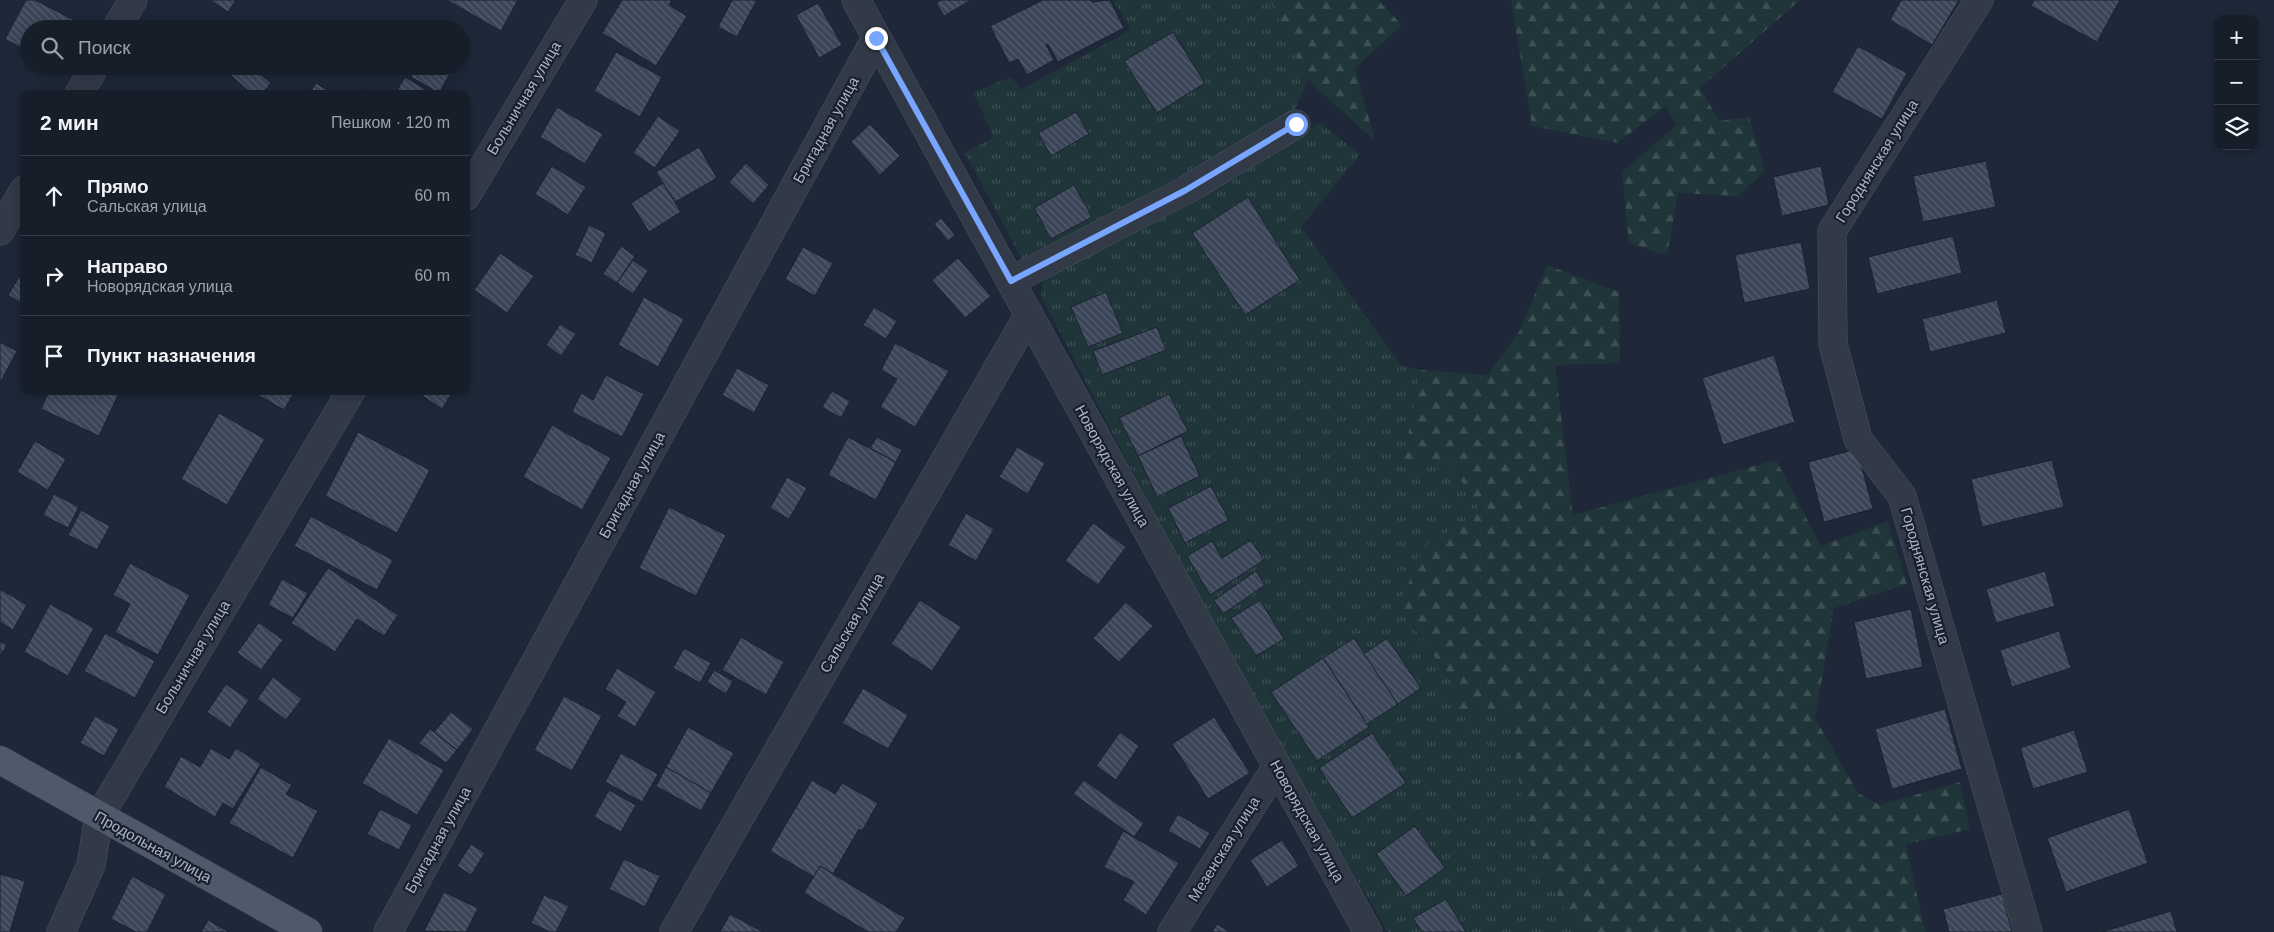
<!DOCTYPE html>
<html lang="ru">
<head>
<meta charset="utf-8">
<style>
	:root { --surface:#161e2a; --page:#232b36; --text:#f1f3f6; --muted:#9ea2a8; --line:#353c47 }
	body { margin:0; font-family:Arial,sans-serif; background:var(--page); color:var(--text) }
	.controls { position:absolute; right:15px; top:15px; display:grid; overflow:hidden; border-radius:10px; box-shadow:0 2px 12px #0003 }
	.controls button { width:45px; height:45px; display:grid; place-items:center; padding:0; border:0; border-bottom:1px solid var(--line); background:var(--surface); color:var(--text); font:25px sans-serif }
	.stop { position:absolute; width:15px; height:15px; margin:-11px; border:4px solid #78a6fe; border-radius:50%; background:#fff }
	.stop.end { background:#78a6fe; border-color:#fff; box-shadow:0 1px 5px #0008 }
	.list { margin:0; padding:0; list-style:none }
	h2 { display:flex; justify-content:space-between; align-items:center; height:65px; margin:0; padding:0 20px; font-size:21px }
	h2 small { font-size:16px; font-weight:400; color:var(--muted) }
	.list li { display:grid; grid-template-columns:32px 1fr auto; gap:15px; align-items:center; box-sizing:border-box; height:80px; padding:0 20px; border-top:1px solid var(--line) }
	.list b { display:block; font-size:19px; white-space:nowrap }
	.list p { margin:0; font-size:16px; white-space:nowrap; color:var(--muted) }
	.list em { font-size:16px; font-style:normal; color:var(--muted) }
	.icon { flex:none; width:28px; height:28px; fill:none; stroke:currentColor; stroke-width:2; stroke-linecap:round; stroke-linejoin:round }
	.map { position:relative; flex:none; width:2274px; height:932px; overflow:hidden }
	.search { position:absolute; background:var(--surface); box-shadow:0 2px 12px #0003; left:20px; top:20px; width:450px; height:55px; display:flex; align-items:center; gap:12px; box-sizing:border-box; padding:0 18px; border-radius:28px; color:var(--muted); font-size:19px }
	.panel { position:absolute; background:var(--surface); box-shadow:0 2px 12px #0003; left:20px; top:90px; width:450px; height:305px; border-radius:10px }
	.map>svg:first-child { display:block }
	.grass { fill:url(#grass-tufts) }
	.forest { fill:url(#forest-firs) }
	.building { fill:url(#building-back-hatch); stroke:#1a212f }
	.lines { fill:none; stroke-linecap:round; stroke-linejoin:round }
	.minor-casing { stroke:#4c5563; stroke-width:29 }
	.major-casing { stroke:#3b4352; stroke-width:29 }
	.minor { stroke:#323a48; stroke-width:28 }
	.major { stroke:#505969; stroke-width:28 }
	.route { stroke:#78a6fe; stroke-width:6 }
	.labels { text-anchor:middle; stroke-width:4.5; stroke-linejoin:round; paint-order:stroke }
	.street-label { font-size:15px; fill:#acb5c5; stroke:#181f2d }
</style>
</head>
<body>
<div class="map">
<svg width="2274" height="932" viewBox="0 0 2274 932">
	<defs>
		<pattern id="grass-tufts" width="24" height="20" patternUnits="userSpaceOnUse" patternTransform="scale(1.25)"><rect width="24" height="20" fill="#203539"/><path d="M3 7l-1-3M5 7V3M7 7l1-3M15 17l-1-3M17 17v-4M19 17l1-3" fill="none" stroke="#3e5054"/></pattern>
		<pattern id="forest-firs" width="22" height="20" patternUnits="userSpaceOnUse" patternTransform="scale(1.25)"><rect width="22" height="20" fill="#203539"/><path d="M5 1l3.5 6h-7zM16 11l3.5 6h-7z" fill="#3e5054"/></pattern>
		<pattern id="building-back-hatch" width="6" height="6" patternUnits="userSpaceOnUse" patternTransform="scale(1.25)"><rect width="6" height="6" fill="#3a4658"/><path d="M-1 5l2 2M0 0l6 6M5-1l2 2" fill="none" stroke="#545e6e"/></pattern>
	</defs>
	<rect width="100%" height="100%" fill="#1e2838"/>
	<g class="grass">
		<polygon points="1113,0 1270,0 1308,80 1293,113 1024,263 965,153 994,137 973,92 1012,77 1020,90 1131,30"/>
		<polygon points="1320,123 1360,154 1301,227 1401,365 1421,370 1403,461 1451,465 1481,512 1424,546 1399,607 1453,683 1458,712 1508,708 1528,839 1571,922 1582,932 1388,932 1265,725 1041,296 1043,278"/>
	</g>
	<g class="forest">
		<polygon points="1270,0 1378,0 1402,25 1355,68 1375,141 1308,80"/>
		<polygon points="1511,0 1800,0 1700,88 1719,121 1749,117 1765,171 1738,196 1678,193 1667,255 1629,243 1622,172 1677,125 1665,106 1618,143 1532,126"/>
		<polygon points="1547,265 1619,292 1620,363 1555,365 1573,515 1776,460 1821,546 1888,521 1907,584 1834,608 1815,718 1858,793 1880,805 1960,782 1970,829 1906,844 1925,932 1582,932 1571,922 1528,839 1508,708 1458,712 1453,683 1399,606 1424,546 1481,511 1451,465 1403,461 1421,370 1488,375 1520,330"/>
	</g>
	<g class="building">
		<polygon points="26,0 35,0 74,20 69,29 29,29 29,52 5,39"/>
		<polygon points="210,0 236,0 228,12"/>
		<polygon points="447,0 518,0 501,31"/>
		<polygon points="622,0 672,0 669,5 687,16 656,66 602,33"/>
		<polygon points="732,0 757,0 737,37 718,27"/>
		<polygon points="941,0 971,0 944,16 936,3"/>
		<polygon points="1043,0 1090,0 1092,2 1110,0 1124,28 1058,62 1048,44 1046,45 1054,60 1027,75 1018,59 1009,63 990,26"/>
		<polygon points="1901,0 1959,0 1932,45 1890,20"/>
		<polygon points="2034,0 2120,0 2097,42 2031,6"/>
		<polygon points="818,3 842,45 819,58 796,15"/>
		<polygon points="1173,32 1205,83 1157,113 1124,61"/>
		<polygon points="1858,46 1907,73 1882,119 1832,92"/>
		<polygon points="616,52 662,77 640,117 594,91"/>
		<polygon points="234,66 251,66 271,83 262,94 252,94 228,73"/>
		<polygon points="417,66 446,66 452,70 439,93 411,77"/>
		<polygon points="405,77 433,94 395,94"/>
		<polygon points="316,83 333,94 309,94"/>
		<polygon points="366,89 373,94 363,94"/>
		<polygon points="557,107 603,134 585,164 540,137"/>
		<polygon points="1076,112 1089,134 1051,156 1038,133"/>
		<polygon points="658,116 680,131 655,168 633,153"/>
		<polygon points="870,124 900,156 880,175 851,142"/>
		<polygon points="699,147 717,178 675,202 656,172"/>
		<polygon points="1986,161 1996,207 1923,222 1913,176"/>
		<polygon points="746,163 769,185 753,204 729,182"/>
		<polygon points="552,166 586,187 568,215 535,194"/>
		<polygon points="1821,166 1829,205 1782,216 1773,177"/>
		<polygon points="663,183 681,212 649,232 631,203"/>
		<polygon points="1074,185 1092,217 1051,239 1034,208"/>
		<polygon points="1248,197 1300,280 1245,315 1192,233"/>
		<polygon points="941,218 955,235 948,241 934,224"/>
		<polygon points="589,225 606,233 592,263 575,255"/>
		<polygon points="1953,236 1962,273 1877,294 1868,257"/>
		<polygon points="1801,242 1810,289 1744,303 1735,255"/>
		<polygon points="621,246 635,256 617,283 603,274"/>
		<polygon points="803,247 833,263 815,296 785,279"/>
		<polygon points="500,253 534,276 507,313 474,290"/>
		<polygon points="958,258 991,296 965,318 932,280"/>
		<polygon points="633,260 648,271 633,294 617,283"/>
		<polygon points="22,272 24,272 24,305 8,295"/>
		<polygon points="1106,292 1123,333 1088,347 1071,307"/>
		<polygon points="644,297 684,319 658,367 618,345"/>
		<polygon points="1997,300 2006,333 1930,352 1922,319"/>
		<polygon points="874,307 897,321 886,339 863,325"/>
		<polygon points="560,324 576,334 561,356 546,345"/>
		<polygon points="1157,327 1166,350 1102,375 1093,351"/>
		<polygon points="0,342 17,351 0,383"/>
		<polygon points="895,343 949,371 915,427 880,407 897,379 881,370"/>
		<polygon points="1774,355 1795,422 1723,445 1702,378"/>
		<polygon points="737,368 769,385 754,413 722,395"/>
		<polygon points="606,375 644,394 622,437 572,412 581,393 593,400"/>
		<polygon points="49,391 120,391 99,436 41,409"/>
		<polygon points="251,391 295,391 284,410"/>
		<polygon points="415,391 453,391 442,409"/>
		<polygon points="832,391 850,401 841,418 822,407"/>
		<polygon points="1169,394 1188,431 1138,456 1119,418"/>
		<polygon points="219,413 265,439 227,505 181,479"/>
		<polygon points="552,425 611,458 582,510 523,477"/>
		<polygon points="358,432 430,470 397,533 325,496"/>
		<polygon points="1181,436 1200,476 1157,497 1138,456"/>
		<polygon points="848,437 896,462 876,500 828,475"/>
		<polygon points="877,437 902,450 896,462 870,448"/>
		<polygon points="35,441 66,459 48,490 17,472"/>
		<polygon points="1017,447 1045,463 1028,494 999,477"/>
		<polygon points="1857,449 1873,509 1824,522 1808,462"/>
		<polygon points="2052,460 2064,507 1982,527 1971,479"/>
		<polygon points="787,477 807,488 789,519 770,508"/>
		<polygon points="1211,486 1229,520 1185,543 1168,508"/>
		<polygon points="54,494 79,507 68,528 43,515"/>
		<polygon points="669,507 726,535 696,596 639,568"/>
		<polygon points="81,510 110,526 97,550 68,535"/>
		<polygon points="966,513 994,529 976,561 948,545"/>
		<polygon points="311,516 393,560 377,590 294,546"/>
		<polygon points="1093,523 1126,547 1098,585 1065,561"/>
		<polygon points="1251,540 1264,560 1210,595 1187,556 1212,541 1222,558"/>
		<polygon points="130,563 190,595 158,655 115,632 130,604 113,595"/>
		<polygon points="328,568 398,615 384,636 357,619 335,652 291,623"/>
		<polygon points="1256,571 1265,585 1223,614 1214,600"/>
		<polygon points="2045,571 2055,606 1996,623 1986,589"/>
		<polygon points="282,579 308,593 293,618 268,605"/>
		<polygon points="0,589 27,605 13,630 0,622"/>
		<polygon points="920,600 961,627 932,671 891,644"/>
		<polygon points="1260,600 1284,639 1256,656 1231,618"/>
		<polygon points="1126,602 1153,626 1119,662 1093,638"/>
		<polygon points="50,604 94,628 68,676 24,652"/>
		<polygon points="1911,609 1923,667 1866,679 1854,622"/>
		<polygon points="259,622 283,640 261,670 237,653"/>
		<polygon points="2059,631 2071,668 2012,687 2000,650"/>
		<polygon points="105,633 155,661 135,698 84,671"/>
		<polygon points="741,637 784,662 766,695 722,670"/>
		<polygon points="1354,638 1398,704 1367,724 1323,658"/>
		<polygon points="1387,638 1421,688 1398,704 1364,654"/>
		<polygon points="0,641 7,645 0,656"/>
		<polygon points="684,648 711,663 700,683 673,668"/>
		<polygon points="1323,658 1369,727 1317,761 1271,692"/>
		<polygon points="617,668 656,692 635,727 617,716 626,702 605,689"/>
		<polygon points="714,670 733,681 726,694 707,682"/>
		<polygon points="273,677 302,699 286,720 257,699"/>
		<polygon points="226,684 249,700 230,728 207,712"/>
		<polygon points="863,688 908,715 888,749 842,723"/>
		<polygon points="564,696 602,716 572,771 534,750"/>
		<polygon points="1945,709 1962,769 1892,789 1875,729"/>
		<polygon points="451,712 473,729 457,750 434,732"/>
		<polygon points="95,716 119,729 104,756 80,743"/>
		<polygon points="1214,717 1250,773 1208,799 1172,744"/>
		<polygon points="688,727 734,753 711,793 666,767"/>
		<polygon points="430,729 457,750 446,763 419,743"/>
		<polygon points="2074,730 2088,772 2033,789 2020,748"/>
		<polygon points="1120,732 1139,746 1116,780 1096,766"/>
		<polygon points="1372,733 1406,783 1352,818 1319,768"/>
		<polygon points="389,738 444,770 417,815 362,783"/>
		<polygon points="211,748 229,759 236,748 261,764 233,809 223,803 215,817 164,787 181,756 200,767"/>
		<polygon points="621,753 658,774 642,802 605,782"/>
		<polygon points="261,767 292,785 286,794 318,811 293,858 229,823"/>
		<polygon points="666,767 711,793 701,811 656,786"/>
		<polygon points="812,780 835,794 842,783 878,803 862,831 859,829 833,874 820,866 814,877 770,851"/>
		<polygon points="1084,780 1144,823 1134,837 1073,794"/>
		<polygon points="609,790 636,805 621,832 594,817"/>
		<polygon points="380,809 412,825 399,850 367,834"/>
		<polygon points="2129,809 2148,863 2066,892 2047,838"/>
		<polygon points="1178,814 1210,833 1200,849 1168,831"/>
		<polygon points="1415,826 1445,868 1406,896 1376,854"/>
		<polygon points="1123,831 1179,863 1146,915 1123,900 1134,882 1104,867"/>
		<polygon points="1282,840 1299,866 1267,887 1250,860"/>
		<polygon points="471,844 485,853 471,875 457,866"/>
		<polygon points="624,859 660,876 645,907 609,889"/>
		<polygon points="820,866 905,918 896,932 868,932 804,893"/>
		<polygon points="0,874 25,881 10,932 0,932"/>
		<polygon points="132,876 166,894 147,932 136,932 111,919"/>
		<polygon points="444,892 478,908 466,932 424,931"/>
		<polygon points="2002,894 2012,932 1949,932 1943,909"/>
		<polygon points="544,895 569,906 556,932 550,932 531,923"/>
		<polygon points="1446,899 1466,932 1422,932 1413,918"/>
		<polygon points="2171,911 2177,932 2102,932"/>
		<polygon points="730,914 763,932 720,932"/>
		<polygon points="208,920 229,932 201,932"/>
		<polygon points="1217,924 1230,932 1212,932"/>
	</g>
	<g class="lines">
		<g class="minor-casing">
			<g id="minor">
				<polyline points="856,0 1368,932"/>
				<polyline points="1979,0 1832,231 1833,344 1858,439 1902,496 2028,932"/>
				<polyline points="116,29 133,0"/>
				<polyline points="79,94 95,66"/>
				<polyline points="466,196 583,0"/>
				<polyline points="0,231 24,190"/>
				<polyline points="1011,281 1186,190 1296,124"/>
				<polyline points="61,932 91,865 99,817 351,391"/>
				<polyline points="388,932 876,38"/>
				<polyline points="674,932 1029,314"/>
				<polyline points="1172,932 1277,766"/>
			</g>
		</g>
		<g class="major-casing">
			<polyline id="major" points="0,760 308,932"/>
		</g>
		<use href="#minor" class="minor"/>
		<use href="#major" class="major"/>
	</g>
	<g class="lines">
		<polyline class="route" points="876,38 1011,281 1186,190 1296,124"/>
	</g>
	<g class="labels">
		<g class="street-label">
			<text transform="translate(524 98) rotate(-59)" y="5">Больничная улица</text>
			<text transform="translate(826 130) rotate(-61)" y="5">Бригадная улица</text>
			<text transform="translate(1877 161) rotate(-58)" y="5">Городнянская улица</text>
			<text transform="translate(1112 466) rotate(61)" y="5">Новорядская улица</text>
			<text transform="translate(632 485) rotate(-61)" y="5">Бригадная улица</text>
			<text transform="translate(1925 576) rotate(74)" y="5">Городнянская улица</text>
			<text transform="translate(852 623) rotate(-60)" y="5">Сальская улица</text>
			<text transform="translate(193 657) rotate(-59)" y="5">Больничная улица</text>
			<text transform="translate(1307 821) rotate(61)" y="5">Новорядская улица</text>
			<text transform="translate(438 840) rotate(-61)" y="5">Бригадная улица</text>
			<text transform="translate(153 847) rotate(29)" y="5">Продольная улица</text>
			<text transform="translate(1224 849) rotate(-58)" y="5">Мезенская улица</text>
		</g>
	</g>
</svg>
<div class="controls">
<button>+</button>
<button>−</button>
<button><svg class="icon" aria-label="layers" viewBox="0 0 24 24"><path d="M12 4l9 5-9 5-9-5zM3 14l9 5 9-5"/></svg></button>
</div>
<div class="stop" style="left:1296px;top:124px"></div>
<div class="stop end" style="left:876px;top:38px"></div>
<div class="search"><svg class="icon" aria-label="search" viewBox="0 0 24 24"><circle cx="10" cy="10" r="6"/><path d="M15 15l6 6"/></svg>Поиск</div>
<section class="panel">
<h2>2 мин<small>Пешком · 120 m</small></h2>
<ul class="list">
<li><svg class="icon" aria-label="ahead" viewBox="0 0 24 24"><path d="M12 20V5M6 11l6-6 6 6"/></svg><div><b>Прямо</b><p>Сальская улица</p></div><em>60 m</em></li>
<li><svg class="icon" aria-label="right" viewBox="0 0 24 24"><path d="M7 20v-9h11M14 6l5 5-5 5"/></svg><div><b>Направо</b><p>Новорядская улица</p></div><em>60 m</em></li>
<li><svg class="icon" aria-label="arrive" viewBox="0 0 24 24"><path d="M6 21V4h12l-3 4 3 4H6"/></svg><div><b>Пункт назначения</b></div></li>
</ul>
</section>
</div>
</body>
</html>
